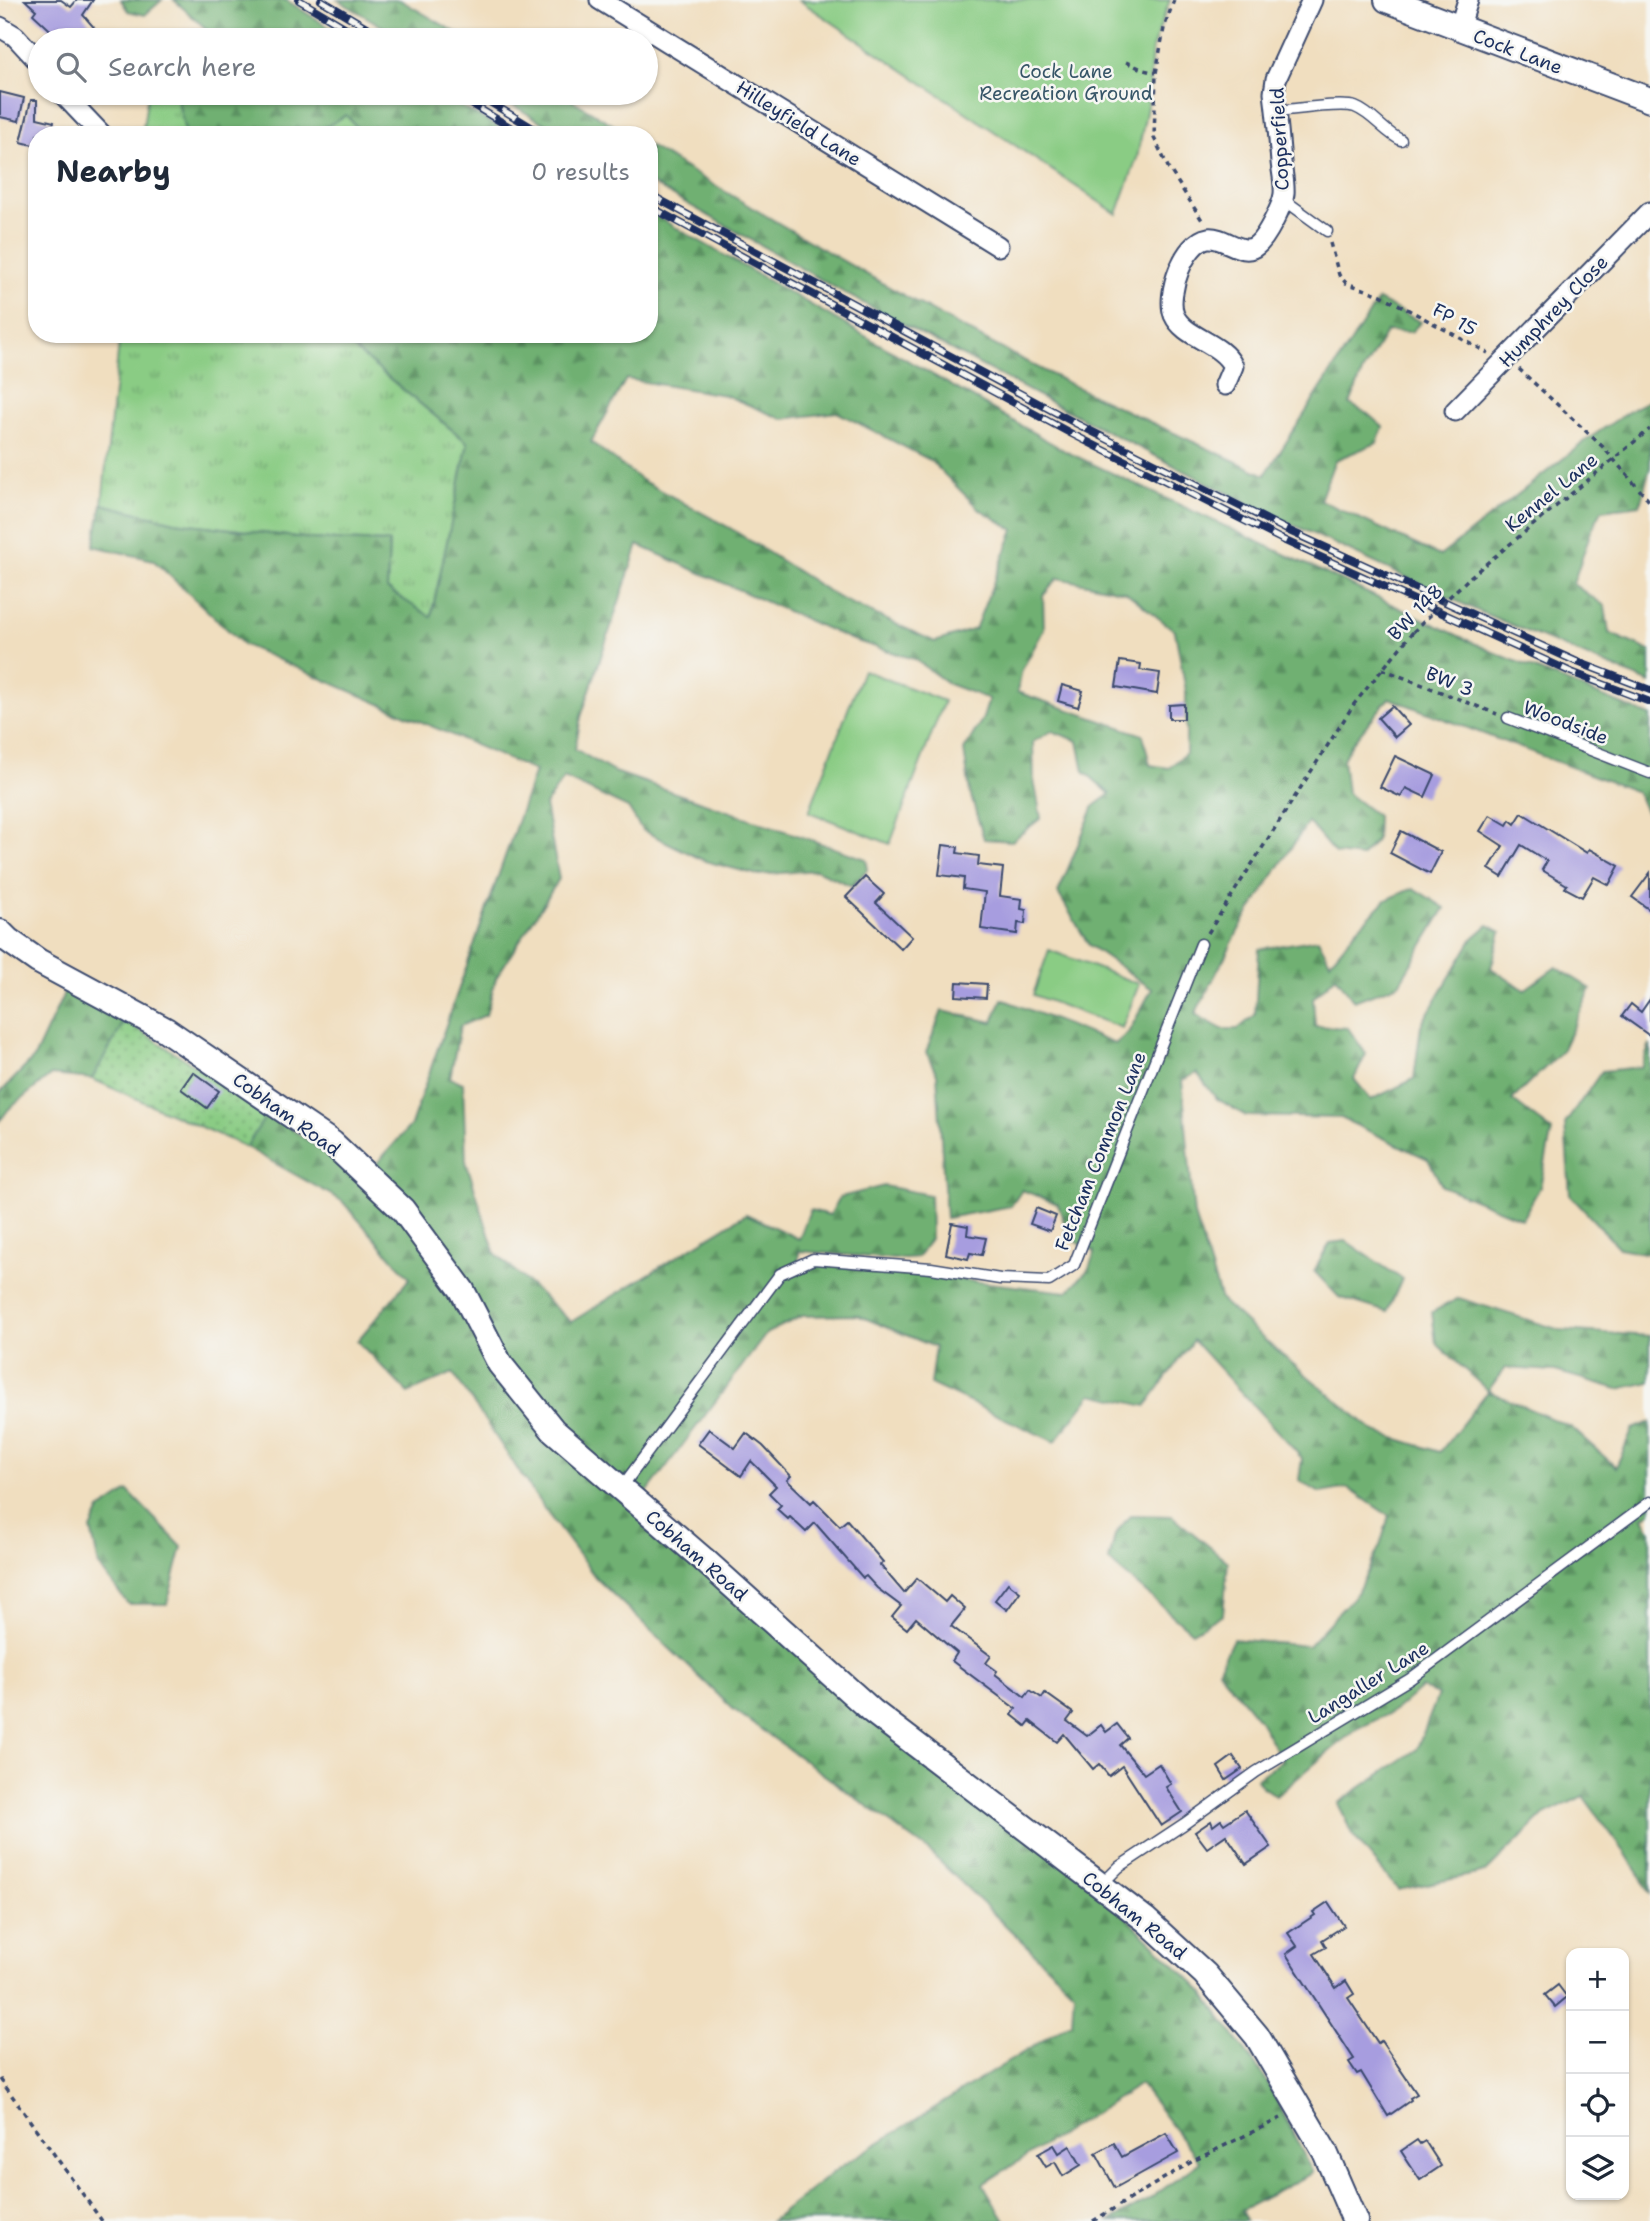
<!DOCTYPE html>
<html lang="en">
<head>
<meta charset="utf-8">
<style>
	:root { --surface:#fff; --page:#f6f6f7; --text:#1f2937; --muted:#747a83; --line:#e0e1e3 }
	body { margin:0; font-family:"Shantell Sans",sans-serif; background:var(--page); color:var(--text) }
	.controls { position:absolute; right:21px; bottom:21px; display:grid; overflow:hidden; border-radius:14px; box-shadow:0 2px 5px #0004 }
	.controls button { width:63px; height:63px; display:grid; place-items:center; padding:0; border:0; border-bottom:2px solid var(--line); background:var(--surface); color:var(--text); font:35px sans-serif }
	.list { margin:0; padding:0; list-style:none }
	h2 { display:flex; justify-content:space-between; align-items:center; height:91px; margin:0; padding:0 28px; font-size:30px }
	h2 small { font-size:23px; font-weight:400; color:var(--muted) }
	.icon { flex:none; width:38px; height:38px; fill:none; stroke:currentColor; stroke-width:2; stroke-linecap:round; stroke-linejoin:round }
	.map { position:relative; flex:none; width:1650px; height:2221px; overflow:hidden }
	.search { position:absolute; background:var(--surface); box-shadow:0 2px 5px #0004; left:28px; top:28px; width:630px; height:77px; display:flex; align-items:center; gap:18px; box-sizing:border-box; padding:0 24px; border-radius:38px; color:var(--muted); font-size:26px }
	.panel { position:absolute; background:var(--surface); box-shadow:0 2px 5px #0004; left:28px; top:126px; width:630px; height:217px; border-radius:28px }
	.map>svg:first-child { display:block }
	.grass { fill:url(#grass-tufts); stroke:#527e71; stroke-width:2 }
	.forest { fill:url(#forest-firs); stroke:#457068; stroke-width:2; fill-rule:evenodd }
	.park { fill:#8acc84; stroke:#527e71; stroke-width:2 }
	.garden { fill:url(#garden-dots); stroke:#527e71; stroke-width:2 }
	.building { fill:#a79ddf }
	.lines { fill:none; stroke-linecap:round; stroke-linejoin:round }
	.service-casing { stroke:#3b496d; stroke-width:13 }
	.minor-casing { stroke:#3b496d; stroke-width:23 }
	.tertiary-casing { stroke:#3b496d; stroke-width:28 }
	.path { stroke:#3b496d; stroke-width:3.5; stroke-dasharray:5 5; stroke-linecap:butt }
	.service { stroke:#fff; stroke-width:10 }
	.minor { stroke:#fff; stroke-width:19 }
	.tertiary { stroke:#fff; stroke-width:24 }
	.rail-casing { stroke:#1b2f5e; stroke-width:8 }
	.rail { stroke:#f6f6f2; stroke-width:5; stroke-dasharray:16; stroke-linecap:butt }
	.path-bridge { stroke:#3b496d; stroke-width:3.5; stroke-dasharray:5 5; stroke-linecap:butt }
	.labels { text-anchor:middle; stroke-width:5; stroke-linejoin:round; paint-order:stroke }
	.street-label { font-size:19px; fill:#1b2f5e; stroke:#f6f6f2 }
	.park-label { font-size:19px; fill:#375668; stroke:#f6f6f2 }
</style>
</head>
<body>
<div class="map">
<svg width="1650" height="2221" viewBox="0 0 1650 2221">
	<defs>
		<pattern id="grass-tufts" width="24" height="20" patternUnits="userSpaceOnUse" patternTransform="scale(1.75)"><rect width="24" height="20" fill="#8acc84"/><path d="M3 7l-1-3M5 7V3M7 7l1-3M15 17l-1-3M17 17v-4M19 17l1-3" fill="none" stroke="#70a66f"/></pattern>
		<pattern id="forest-firs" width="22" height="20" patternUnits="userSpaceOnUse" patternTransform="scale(1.75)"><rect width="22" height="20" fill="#6fb072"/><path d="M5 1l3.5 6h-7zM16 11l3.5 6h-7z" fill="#5a9061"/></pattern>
		<pattern id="garden-dots" width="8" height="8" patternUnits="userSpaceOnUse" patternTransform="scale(1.75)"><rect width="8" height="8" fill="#8acc84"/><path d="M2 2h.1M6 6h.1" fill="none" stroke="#70a66f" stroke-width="1.8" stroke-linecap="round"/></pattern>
	</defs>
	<rect width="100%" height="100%" fill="#f6f6f2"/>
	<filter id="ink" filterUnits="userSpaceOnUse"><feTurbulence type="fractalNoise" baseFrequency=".0143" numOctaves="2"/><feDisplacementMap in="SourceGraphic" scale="14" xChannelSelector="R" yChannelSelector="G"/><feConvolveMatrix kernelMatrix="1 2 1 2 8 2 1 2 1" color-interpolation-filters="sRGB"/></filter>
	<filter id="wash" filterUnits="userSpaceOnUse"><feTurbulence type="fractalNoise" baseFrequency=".00686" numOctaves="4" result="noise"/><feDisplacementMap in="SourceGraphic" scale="28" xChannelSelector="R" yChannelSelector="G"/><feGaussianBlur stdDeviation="1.57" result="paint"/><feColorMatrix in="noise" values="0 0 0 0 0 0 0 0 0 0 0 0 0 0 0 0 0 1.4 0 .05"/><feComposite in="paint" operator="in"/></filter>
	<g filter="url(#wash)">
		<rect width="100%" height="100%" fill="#f0debf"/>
		<g class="grass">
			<polygon points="148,93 176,93 186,135 142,135"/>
			<polygon points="346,115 364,135 312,135"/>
			<polygon points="120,334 344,334 343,340 468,443 431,618 387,589 389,542 312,539 175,522 102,504"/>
		</g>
		<g class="forest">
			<polygon points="121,0 162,0 145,15 128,11"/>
			<polygon points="174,0 286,0 349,40 214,40 203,26"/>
			<polygon points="338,0 400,0 469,40 405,40"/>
			<polygon points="176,93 437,93 512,135 364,135 346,115 312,135 186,135"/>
			<polygon points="492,93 560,93 630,135 564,135"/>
			<path d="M649,146C787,229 925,311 1068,383C1133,415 1199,444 1265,475L1378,300L1421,322L1411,332L1387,331L1363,371L1350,404L1368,414L1383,427L1377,443L1335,460L1320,500L1440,556L1588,439L1634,408L1650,400V467L1640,505L1602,510L1591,531L1573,584L1605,606L1609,633L1650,651V683L1476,610L1247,503L1035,394L850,296L649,182Z"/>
			<path d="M649,212L1067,452L1493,652L1650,716V820L1637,792L1389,698L1352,743L1343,759L1347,793L1377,816L1376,840L1361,857L1335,854L1308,822L1243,922L1195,1014L1222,1029H1238L1255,1015L1259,949L1318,939L1330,962L1357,929L1386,900L1413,888L1445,908L1399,984L1354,1001L1336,976L1313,998L1315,1026L1348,1028L1366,1054L1354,1079L1371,1100L1414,1079L1421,1025L1473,938L1488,925L1501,932L1491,968L1524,990L1556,967L1591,989L1562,1051L1512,1100L1552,1131L1540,1187L1522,1219L1442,1186L1428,1159L1341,1118L1246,1116L1216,1098L1197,1073L1182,1080L1194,1215L1221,1300L1269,1344L1375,1432L1440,1452L1488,1391L1436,1343L1432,1312L1459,1298L1560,1330L1650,1336V1382L1618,1389L1555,1371L1505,1368L1488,1391L1571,1427L1616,1467L1633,1429L1650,1422V1512L1643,1517L1650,1531V1893L1626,1854L1583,1796L1544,1815L1486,1872L1398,1890L1352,1834L1338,1803L1417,1749L1438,1695L1421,1688L1396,1710L1355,1730L1276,1796L1261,1786L1256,1779L1282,1760L1259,1720L1218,1670L1233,1639L1308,1646L1357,1593L1380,1546L1389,1516L1348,1488L1320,1493L1299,1480L1302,1458L1193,1340L1146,1406L1092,1394L1055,1442L930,1384L935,1347L857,1315L802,1316L767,1333L633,1511L1099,1891L1202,1991L1265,2078L1313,2173L1241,2210L1246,2221H1110L1151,2198L1200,2162L1140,2084L983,2184L1005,2221H771L840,2167L1072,2022L1074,1992L928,1850L733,1709L596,1578L545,1510L453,1373L408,1393L357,1341L410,1278L342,1201L246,1147L268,1112L362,1180L411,1125L535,771L244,645L153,560L94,546L102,504L175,522L312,539L389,542L387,589L431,617L468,443L343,340L344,334H649ZM626,379L725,395L782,419L837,412L930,460L978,508L1014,530L975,629L935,642L839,598L730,528L641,480L591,442ZM638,545L850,639L914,659L949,684L989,699L983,718L964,750L970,793L984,839L1012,841L1041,818L1034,780L1033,742L1052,731L1078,741L1084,771L1110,794L1094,806L1058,893L1089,945L1152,989L1128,1033L1115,1044L1002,999L993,1022L942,1011L926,1052L937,1074L946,1218L1011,1206L1022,1190L1058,1204L1069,1237L1095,1252L1088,1270L1067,1292L819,1264L798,1274L799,1251L894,1259L918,1257L931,1237L930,1195L884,1186L840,1197L830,1215L810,1210L799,1239L746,1214L571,1322L495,1253L466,1161L463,1083L450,1078L460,1026L486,1015L496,978L559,879L545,805L564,778L628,808L642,830L705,861L758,875L816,870L852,886L868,869L866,859L612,771L575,749L581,717ZM1058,578L1126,592L1175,631L1186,691V753L1169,768L1150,765L1143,735L1017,692L1022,670L1044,629L1043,596Z"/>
			<polygon points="66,989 125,1021 92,1079 51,1075 8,1110 0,1121 0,1093 34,1058"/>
			<polygon points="1650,1045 1650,1254 1619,1248 1570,1195 1565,1124 1602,1071 1641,1067"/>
			<polygon points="1346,1241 1402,1279 1387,1312 1339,1297 1314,1271 1330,1243"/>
			<polygon points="128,1491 182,1547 167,1604 128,1604 99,1566 91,1529 100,1510"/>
			<polygon points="1130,1515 1172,1516 1228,1562 1223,1614 1192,1632 1109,1561 1115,1535"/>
		</g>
		<g class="park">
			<polygon points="799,0 1170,0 1152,49 1148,102 1137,158 1117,214"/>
			<polygon points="863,670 944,701 890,844 809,812"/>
			<polygon points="1049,950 1139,984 1122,1028 1033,995"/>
		</g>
		<polygon class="garden" points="125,1021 268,1112 246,1147 92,1079"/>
		<g id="blocks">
			<g class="building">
				<polygon points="25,0 61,0 71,7 77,0 93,0 83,15 105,40 61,40 33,14 36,10"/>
				<polygon points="0,92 24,98 19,121 0,117"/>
				<polygon points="31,100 37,100 37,118 54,122 51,135 37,135 37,146 21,142"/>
				<polygon points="1120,661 1141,664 1140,670 1160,673 1157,694 1116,687"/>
				<polygon points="1062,685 1083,691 1078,707 1058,701"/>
				<polygon points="1184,704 1184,719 1169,719 1169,705"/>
				<polygon points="1392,706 1409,725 1395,737 1378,718"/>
				<polygon points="1395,756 1435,775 1425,797 1406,788 1401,797 1380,787"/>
				<polygon points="1522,813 1587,853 1589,849 1619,866 1609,885 1594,877 1582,897 1565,888 1567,885 1542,870 1547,861 1521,845 1502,877 1489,869 1503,846 1480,831 1490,815 1507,825 1510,820 1515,824"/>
				<polygon points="1401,831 1441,852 1430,874 1390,853"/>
				<polygon points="943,845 958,847 957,853 979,856 978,865 1003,868 1000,896 1022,899 1021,909 1026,910 1025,924 1018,923 1017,934 981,929 985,892 963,889 964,878 939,875"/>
				<polygon points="1650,873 1650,910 1632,897"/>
				<polygon points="865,877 884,894 876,903 912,937 901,949 846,897"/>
				<polygon points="957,982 987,984 986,998 956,996"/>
				<polygon points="1650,999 1650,1036 1622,1016 1631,1004 1641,1012"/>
				<polygon points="193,1072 219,1091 207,1108 181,1089"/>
				<polygon points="1036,1208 1056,1216 1050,1231 1030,1224"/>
				<polygon points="952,1223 968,1226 967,1235 986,1238 982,1255 970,1253 968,1259 946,1254"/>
				<polygon points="709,1429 735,1448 746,1433 763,1446 791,1476 787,1480 811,1503 814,1500 840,1526 847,1520 883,1562 880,1565 904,1593 917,1578 945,1602 950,1596 965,1609 951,1626 991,1656 986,1663 997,1671 995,1674 1025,1697 1030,1690 1042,1698 1045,1693 1073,1713 1067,1721 1087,1736 1101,1725 1106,1732 1117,1724 1128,1738 1120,1745 1144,1774 1159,1764 1171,1784 1166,1787 1182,1812 1161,1826 1122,1766 1109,1776 1099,1764 1093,1769 1064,1734 1057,1742 1030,1721 1026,1726 1012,1715 1016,1709 952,1661 957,1653 916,1618 907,1629 892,1617 901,1606 877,1588 866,1576 863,1578 815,1523 806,1532 790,1517 788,1519 777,1509 781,1505 769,1493 776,1486 751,1461 741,1476 698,1444"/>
				<polygon points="1008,1583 1020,1592 1007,1610 995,1600"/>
				<polygon points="1233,1756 1242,1769 1226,1780 1218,1767"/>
				<polygon points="1245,1810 1271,1847 1246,1864 1226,1835 1207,1848 1195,1832 1211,1821 1213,1826 1221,1820 1224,1824"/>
				<polygon points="1328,1902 1344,1926 1322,1940 1326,1947 1314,1954 1336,1988 1346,1981 1354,1994 1348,1998 1378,2043 1381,2041 1417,2094 1410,2098 1411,2100 1388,2116 1361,2072 1357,2074 1349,2062 1354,2059 1286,1954 1297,1946 1288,1933 1315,1915 1313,1912"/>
				<polygon points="1558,1985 1567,1997 1555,2007 1545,1995"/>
				<polygon points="1166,2133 1178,2153 1115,2188 1096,2153 1114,2143 1122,2157"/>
				<polygon points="1417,2140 1420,2144 1425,2141 1441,2166 1420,2180 1401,2151"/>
				<polygon points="1054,2145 1059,2153 1070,2146 1081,2165 1063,2176 1055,2162 1046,2167 1038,2154"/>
			</g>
		</g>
	</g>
	<g filter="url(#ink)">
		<use href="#blocks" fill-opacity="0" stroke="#3b496d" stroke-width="2"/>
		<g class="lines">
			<g class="service-casing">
				<g id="service">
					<path d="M1276,111C1293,110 1341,102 1355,107C1373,114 1384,132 1401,140"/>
					<polyline points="1283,199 1327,231"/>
					<polyline points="1508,718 1650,773"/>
					<polyline points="621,1488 780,1274 813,1259 931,1268 1000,1279 1049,1281 1074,1265 1201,944"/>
					<polyline points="1101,1885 1119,1867 1184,1824 1256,1772 1410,1679 1650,1502"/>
				</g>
			</g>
			<g class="minor-casing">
				<g id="minor">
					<polyline points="600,0 998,246"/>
					<polyline points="0,27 15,36 40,63"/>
					<polyline points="1459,29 1468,0"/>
					<polyline points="62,93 102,135"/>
					<path d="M1225,385L1233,366C1220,341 1184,338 1174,315C1166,294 1184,242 1208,238C1225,236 1243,258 1257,245C1266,238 1283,205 1284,194C1285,184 1282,172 1281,162C1279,139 1277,116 1274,93L1276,79L1312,0"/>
					<polyline points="1455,411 1650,212"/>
				</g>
			</g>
			<g class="tertiary-casing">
				<g id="tertiary">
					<polyline points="1387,0 1650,100"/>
					<polyline points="0,932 8,940 38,961 166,1030 332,1143 403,1210 462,1290 500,1364 553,1430 703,1559 872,1711 1146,1920 1205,1974 1257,2036 1325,2152 1355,2221"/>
				</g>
			</g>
			<g class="path">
				<polyline points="1174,0 1164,28 1156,73 1154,138 1168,167 1202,220"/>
				<polyline points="1126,62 1144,70 1156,73"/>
				<polyline points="1330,243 1339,275 1346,283 1381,295 1488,353"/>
				<polyline points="1519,369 1603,447 1650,502"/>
				<polyline points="1470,577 1650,429"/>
				<polyline points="1382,669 1497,714"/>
				<polyline points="1208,933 1354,704 1413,632"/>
				<polyline points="0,2079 102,2221"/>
				<polyline points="1093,2221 1193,2161 1281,2118"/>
			</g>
			<use href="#service" class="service"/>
			<use href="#minor" class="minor"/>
			<use href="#tertiary" class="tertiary"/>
			<g class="rail-casing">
				<g id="rail">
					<polyline points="299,0 366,40"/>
					<polyline points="321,0 388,40"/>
					<polyline points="453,93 523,135"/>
					<polyline points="475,93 544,135"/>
					<polyline points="649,194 1077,424 1285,529 1575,661 1650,690"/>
					<polyline points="649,206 1072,434 1281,539 1571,672 1650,702"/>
				</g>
			</g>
			<use href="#rail" class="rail"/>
			<polyline class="path-bridge" points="1413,632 1470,577"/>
		</g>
	</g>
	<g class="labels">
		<g class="street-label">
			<text transform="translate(1518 51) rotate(21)" y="7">Cock Lane</text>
			<text transform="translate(799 123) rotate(32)" y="7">Hilleyfield Lane</text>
			<text transform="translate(1279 139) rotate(-93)" y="7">Copperfield</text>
			<text transform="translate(1553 311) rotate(-46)" y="7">Humphrey Close</text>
			<text transform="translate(1455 319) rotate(29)" y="7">FP 15</text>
			<text transform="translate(1551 492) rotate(-39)" y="7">Kennel Lane</text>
			<text transform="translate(1415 612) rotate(-46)" y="7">BW 148</text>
			<text transform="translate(1450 681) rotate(22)" y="7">BW 3</text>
			<text transform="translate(1566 722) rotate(21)" y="7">Woodside</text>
			<text transform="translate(287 1114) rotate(36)" y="7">Cobham Road</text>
			<text transform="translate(1100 1151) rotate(-68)" y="7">Fetcham Common Lane</text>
			<text transform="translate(697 1555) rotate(41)" y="7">Cobham Road</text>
			<text transform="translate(1368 1682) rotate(-32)" y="7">Langaller Lane</text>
			<text transform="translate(1135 1915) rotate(39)" y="7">Cobham Road</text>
		</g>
		<g class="park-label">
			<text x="1066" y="78">Cock Lane<tspan x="1066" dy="22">Recreation Ground</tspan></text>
		</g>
	</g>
</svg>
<div class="controls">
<button>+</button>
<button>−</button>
<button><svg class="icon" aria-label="locate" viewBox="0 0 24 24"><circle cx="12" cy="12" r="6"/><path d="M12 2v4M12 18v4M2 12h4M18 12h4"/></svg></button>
<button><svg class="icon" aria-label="layers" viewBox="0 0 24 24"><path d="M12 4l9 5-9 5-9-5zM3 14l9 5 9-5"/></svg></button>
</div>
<div class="search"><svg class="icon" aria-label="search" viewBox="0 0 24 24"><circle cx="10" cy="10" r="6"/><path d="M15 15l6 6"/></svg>Search here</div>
<section class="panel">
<h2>Nearby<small>0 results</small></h2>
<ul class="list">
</ul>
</section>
</div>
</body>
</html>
